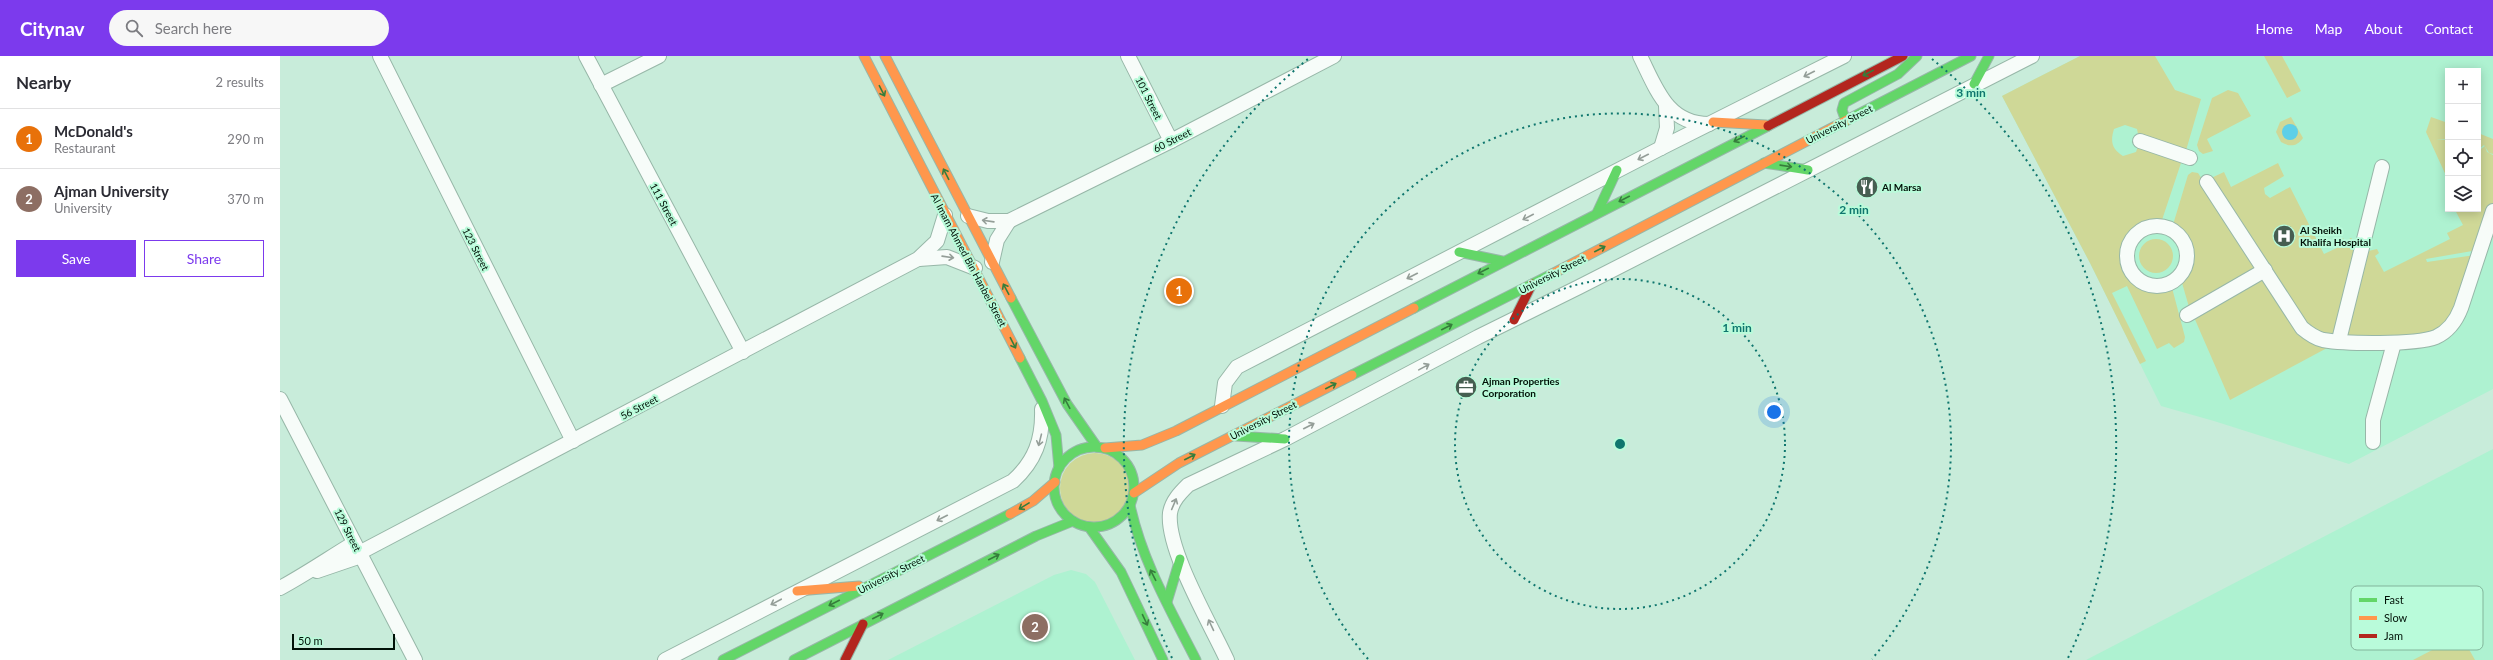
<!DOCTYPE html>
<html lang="en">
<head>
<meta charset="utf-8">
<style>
	:root { --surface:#fff; --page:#f7f7f7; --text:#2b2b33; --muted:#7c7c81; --line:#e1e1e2; --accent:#7c3aed }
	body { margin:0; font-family:Lato,sans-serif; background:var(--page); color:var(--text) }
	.controls { position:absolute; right:12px; top:12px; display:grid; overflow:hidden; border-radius:0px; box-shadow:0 2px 10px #0003 }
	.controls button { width:36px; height:36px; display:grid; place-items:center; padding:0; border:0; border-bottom:1px solid var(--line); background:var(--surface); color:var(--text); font:20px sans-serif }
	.scale { position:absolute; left:12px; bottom:10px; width:103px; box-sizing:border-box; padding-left:4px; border:2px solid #001107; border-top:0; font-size:11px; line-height:14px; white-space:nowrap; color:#001107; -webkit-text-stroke:3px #b9fbda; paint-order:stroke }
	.you { position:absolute; left:1494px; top:356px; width:14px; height:14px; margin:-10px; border:3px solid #fff; border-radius:50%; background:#1a73e8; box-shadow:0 0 0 6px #1a73e833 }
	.badge { display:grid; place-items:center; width:26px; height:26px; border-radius:50%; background:var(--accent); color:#fff; font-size:13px; font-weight:700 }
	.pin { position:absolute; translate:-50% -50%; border:2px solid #fff; box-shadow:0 1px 4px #0006 }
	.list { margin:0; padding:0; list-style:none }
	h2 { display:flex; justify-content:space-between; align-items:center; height:52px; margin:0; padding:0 16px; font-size:17px }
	h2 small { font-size:13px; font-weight:400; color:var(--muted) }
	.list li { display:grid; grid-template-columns:26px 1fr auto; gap:12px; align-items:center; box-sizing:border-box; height:60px; padding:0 16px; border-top:1px solid var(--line) }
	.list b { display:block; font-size:15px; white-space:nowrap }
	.list p { margin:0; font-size:13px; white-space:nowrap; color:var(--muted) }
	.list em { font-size:13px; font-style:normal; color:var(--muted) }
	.actions { display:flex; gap:8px; padding:12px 16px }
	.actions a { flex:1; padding:9px 0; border:1px solid var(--accent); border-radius:0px; text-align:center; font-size:14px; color:var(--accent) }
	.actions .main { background:var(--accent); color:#fff }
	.icon { flex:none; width:22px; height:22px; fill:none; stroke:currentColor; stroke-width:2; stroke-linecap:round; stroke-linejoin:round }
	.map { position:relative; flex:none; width:2213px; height:604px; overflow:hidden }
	header { display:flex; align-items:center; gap:24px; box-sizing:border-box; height:56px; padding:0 20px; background:var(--accent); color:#fff }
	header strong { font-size:19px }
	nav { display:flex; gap:22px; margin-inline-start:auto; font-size:14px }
	.search { width:280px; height:36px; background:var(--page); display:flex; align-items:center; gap:10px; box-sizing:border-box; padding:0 14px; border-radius:22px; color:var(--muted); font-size:15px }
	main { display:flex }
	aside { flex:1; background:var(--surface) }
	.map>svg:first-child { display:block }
	.built { fill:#aef2d1; fill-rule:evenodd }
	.green { fill:#cfd897 }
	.water { fill:#5ecfe7 }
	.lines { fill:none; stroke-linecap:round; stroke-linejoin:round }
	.street-casing { stroke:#97b7a8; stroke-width:16 }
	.fast-casing { stroke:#97b7a8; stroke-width:11 }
	.slow-casing { stroke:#97b7a8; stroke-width:11 }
	.jam-casing { stroke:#97b7a8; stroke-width:11 }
	.street { stroke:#f7fcf9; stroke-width:14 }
	.fast { stroke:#63d668; stroke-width:9 }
	.slow { stroke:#ff974d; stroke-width:9 }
	.jam { stroke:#b3261e; stroke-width:9 }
	.oneway { stroke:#367d3c }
	.oneway2 { stroke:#949e98 }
	.ring { fill:none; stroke:#0f766e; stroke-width:2; stroke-dasharray:2 4 }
	.labels { text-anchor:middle; stroke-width:4; stroke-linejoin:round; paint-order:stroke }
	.street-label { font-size:10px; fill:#001107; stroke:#b9fbda }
	.poi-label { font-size:10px; font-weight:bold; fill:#001107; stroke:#b9fbda; text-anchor:start }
	.key { fill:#b9fbda; stroke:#82b59b; stroke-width:1 }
	.key-label { font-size:11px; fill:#001107 }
	.centre { fill:#0f766e; stroke:#b9fbda; stroke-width:2 }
	.ring-label { font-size:12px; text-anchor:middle; font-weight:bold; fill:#0f766e; stroke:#b9fbda; stroke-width:4; stroke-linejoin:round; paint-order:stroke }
</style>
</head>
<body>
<header>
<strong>Citynav</strong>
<div class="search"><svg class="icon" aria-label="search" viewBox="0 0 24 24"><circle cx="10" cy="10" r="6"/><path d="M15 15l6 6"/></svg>Search here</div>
<nav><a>Home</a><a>Map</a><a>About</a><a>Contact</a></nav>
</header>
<main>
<aside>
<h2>Nearby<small>2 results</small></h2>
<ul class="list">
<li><span class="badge" style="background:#e8710a">1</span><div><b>McDonald's</b><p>Restaurant</p></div><em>290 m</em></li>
<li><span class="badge" style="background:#8d6e63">2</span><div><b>Ajman University</b><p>University</p></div><em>370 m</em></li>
</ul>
<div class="actions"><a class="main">Save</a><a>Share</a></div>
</aside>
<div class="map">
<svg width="2213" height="604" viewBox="0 0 2213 604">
	<rect width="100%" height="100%" fill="#c8ecda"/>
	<g class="built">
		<path d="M1800,0H2213V333L2069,408L1934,365L1881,350L1810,207L1722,40ZM2168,15H2198V153H2168Z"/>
		<polygon points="2213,393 2213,604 1806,604"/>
		<polygon points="791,514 806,518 815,526 855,604 608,604 774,519"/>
	</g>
	<g class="green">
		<path d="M1800,0H1875L1895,34L1921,43L1905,98L1859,83L1857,73L1845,69L1834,73C1830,86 1832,93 1843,100L1856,96L1859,87L1903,101L1881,167C1825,167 1840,249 1891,228L1905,281L1904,286L1894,292L1889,287L1877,293L1847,230L1832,237L1866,305L1860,308L1810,207L1722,40Z"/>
		<polygon points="1984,0 2002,0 2021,35 2007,42"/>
		<polygon points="1948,34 1958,37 1971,60 1927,83 1933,95 1923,98 1919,95 1917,89 1932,42"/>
		<path d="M2011,61L2023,82C2017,91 2009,91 2001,86L1996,76L2000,66Z"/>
		<polygon points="2151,61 2168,67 2168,83 2156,84 2168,84 2168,124 2146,76"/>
		<polygon points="2198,77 2213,83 2213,98 2209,97 2204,89 2198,94"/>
		<polygon points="2205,90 2207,96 2213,99 2213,149 2198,194 2146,203 2147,206 2195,199 2173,264 2142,283 2067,280 2084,196 2097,193 2099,197 2095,200 2104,216 2170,183 2167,177 2183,169 2175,154 2198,153 2198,95"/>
		<polygon points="1998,107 2004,120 1984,132 1985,138 1990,142 2010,131 2044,198 2061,190 2059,184 2063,182 2065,185 2071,182 2080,190 2056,279 2034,278 1929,123 1944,116 1951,131"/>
		<path d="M1912,116L1918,117L1976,205L1977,212L1909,251L1900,220C1912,203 1909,184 1892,172L1908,119Z"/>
		<circle cx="1876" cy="200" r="17"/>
		<polygon points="1985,222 2044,286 2047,292 1950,344 1913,259 1972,225"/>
		<circle cx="815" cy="432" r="35"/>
		<polygon points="2181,579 2195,604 2133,604"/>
	</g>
	<circle class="water" cx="2010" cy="76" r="8"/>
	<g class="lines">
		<g class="street-casing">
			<g id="street">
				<polyline points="100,0 293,385"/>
				<polyline points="306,0 463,296"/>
				<polyline points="848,0 891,85"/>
				<path d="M1360,0C1376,32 1387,68 1429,68"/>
				<polyline points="321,29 379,0"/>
				<polyline points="1860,85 1910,102"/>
				<polyline points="1381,92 1387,72 1386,50"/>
				<path d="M1927,126L2022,272C2028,277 2035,282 2043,284C2066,288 2135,289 2156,281C2169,275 2176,265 2181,252L2213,155"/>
				<polyline points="688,160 708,165 729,165 891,85 1054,0"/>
				<circle cx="1877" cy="200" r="30"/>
				<polyline points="639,203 667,201 695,212"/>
				<polyline points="712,206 717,184 729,165"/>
				<polyline points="1907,259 1985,214"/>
				<polyline points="2059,284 2102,111"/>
				<polyline points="0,343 135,604"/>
				<polyline points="942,350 945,327 957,311 1381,92 1564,0"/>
				<polyline points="2093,386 2093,364 2114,287"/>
				<polyline points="79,497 638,203 657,185 665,159"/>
				<polyline points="37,515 81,500"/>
				<path d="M0,532C26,518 49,502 74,487"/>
				<path d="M385,604L733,425C755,405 763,383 762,353"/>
				<path d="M947,604C931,569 886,493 890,457C892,445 900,437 908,429L1005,383L1198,281L1299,231L1752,0"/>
			</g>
		</g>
		<g class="fast-casing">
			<g id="fast">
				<polyline points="1694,28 1709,0"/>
				<polyline points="1569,63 1691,0"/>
				<polyline points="1566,65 1562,54 1564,47 1618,18 1637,0"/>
				<polyline points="1484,107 1528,114"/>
				<polyline points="1317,157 1337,114"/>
				<polyline points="1179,196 1222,205"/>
				<polyline points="731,242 787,348 817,391"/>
				<polyline points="1134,252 1488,70"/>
				<polyline points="740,302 762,345 776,379 779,412"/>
				<polyline points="1072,319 1272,218"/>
				<polyline points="956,380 1005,383"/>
				<circle cx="814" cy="431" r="40"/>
				<path d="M850,449C862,505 890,553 916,604"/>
				<polyline points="809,471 841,516 883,604"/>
				<polyline points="887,546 900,503"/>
				<polyline points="443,604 730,458"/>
				<polyline points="514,604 756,480 793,465"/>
			</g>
		</g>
		<g class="slow-casing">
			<g id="slow">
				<polyline points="584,0 740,302"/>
				<polyline points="605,0 731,242"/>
				<polyline points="1433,66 1486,69"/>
				<polyline points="1272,218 1569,63"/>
				<polyline points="825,392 862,389 896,375 1134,252"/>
				<polyline points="854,437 899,407 1072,319"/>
				<polyline points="730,458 753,445 775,426"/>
				<polyline points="517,535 579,530"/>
			</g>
		</g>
		<g class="jam-casing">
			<g id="jam">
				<polyline points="1488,70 1623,0"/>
				<polyline points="1234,264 1252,228"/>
				<polyline points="565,604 583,568"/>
			</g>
		</g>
		<use href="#street" class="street"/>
		<use href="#fast" class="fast"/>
		<use href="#slow" class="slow"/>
		<use href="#jam" class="jam"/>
	</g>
	<defs><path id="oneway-shaft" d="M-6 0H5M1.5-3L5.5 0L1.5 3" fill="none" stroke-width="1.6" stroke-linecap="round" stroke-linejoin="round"/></defs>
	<g class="oneway">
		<use href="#oneway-shaft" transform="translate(1588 17) rotate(153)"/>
		<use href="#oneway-shaft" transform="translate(602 35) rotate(63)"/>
		<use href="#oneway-shaft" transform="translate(1459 83) rotate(153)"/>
		<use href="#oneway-shaft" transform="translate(1506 110) rotate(8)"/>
		<use href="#oneway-shaft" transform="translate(666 118) rotate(-117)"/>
		<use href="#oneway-shaft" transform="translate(1344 143) rotate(153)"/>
		<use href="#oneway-shaft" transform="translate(1320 193) rotate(-27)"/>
		<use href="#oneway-shaft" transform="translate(1203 215) rotate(153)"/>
		<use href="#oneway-shaft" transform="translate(726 233) rotate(-118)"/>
		<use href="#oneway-shaft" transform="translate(1167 271) rotate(-27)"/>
		<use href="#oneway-shaft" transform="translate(733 287) rotate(63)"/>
		<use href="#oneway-shaft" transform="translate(1051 330) rotate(-27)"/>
		<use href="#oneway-shaft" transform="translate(787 347) rotate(-118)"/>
		<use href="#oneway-shaft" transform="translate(910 401) rotate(-27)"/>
		<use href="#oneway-shaft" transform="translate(744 450) rotate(148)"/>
		<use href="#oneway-shaft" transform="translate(714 501) rotate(-27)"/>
		<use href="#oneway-shaft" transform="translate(873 519) rotate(-117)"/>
		<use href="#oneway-shaft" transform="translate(554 547) rotate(153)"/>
		<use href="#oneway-shaft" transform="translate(598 560) rotate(-27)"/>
		<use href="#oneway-shaft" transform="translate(865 564) rotate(65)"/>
	</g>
	<g class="oneway2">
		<use href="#oneway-shaft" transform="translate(1529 18) rotate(153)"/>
		<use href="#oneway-shaft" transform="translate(1363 101) rotate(153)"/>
		<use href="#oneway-shaft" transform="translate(1248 161) rotate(153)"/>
		<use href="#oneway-shaft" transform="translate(708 165) rotate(-172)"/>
		<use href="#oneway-shaft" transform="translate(668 201) rotate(8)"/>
		<use href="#oneway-shaft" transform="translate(1132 220) rotate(153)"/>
		<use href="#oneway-shaft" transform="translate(1144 311) rotate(-29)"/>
		<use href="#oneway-shaft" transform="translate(1029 370) rotate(-27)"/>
		<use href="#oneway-shaft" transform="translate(760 384) rotate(104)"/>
		<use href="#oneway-shaft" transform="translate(894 448) rotate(-67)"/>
		<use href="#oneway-shaft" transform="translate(662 462) rotate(153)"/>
		<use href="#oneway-shaft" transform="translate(496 546) rotate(152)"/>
		<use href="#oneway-shaft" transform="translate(931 569) rotate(-115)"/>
	</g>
	<g class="ring">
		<circle cx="1340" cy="388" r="165"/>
		<path d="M1088 603A331 331 0 1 1 1592 603"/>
		<path d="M892 602A496 496 0 0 1 1028 3M1652 3A496 496 0 0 1 1788 602"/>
	</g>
	<defs>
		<g id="restaurant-disc" transform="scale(1.15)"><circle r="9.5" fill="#465e51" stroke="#b9fbda"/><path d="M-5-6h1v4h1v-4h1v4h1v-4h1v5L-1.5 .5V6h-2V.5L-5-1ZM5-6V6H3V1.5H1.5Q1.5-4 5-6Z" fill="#fff"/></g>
		<g id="hospital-disc" transform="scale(1.15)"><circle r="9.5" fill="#465e51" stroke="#b9fbda"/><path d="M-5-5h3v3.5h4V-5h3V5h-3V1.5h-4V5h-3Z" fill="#fff"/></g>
		<g id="office-disc" transform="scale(1.15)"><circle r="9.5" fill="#465e51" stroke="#b9fbda"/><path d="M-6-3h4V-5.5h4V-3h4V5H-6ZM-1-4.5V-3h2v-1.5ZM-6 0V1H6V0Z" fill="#fff"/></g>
	</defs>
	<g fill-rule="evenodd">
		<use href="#restaurant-disc" x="1587" y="131"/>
		<use href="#hospital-disc" x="2004" y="180"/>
		<use href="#office-disc" x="1186" y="331"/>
	</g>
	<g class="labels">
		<g class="street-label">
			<text transform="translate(869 42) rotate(63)" y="4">101 Street</text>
			<text transform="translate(1559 68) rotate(-27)" y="4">University Street</text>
			<text transform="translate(892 84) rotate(-27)" y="4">60 Street</text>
			<text transform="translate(384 148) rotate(62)" y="4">111 Street</text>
			<text transform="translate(196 193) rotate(63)" y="4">123 Street</text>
			<text transform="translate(689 204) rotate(62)" y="4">Al Imam Ahmed Bin Hanbel Street</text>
			<text transform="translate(1272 218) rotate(-27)" y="4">University Street</text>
			<text transform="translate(359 351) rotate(-28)" y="4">56 Street</text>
			<text transform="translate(983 364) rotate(-27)" y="4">University Street</text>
			<text transform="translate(68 474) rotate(63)" y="4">129 Street</text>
			<text transform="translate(611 518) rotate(-27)" y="4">University Street</text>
		</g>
		<g class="poi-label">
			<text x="1602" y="135">Al Marsa</text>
			<text x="2020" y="178">Al Sheikh<tspan x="2020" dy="12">Khalifa Hospital</tspan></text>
			<text x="1202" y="329">Ajman Properties<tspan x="1202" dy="12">Corporation</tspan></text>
		</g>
	</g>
	<rect x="2071" y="530" width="132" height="64" rx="6" class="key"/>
	<rect x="2079" y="542" width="18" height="4" fill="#63d668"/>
	<rect x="2079" y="560" width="18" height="4" fill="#ff974d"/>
	<rect x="2079" y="578" width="18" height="4" fill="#b3261e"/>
	<g class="key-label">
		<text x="2104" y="548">Fast</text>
		<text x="2104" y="566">Slow</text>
		<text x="2104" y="584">Jam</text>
	</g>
	<circle cx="1340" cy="388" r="6" class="centre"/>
	<g class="ring-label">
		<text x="1691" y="41">3 min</text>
		<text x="1574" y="158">2 min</text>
		<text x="1457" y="276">1 min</text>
	</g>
</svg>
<div class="controls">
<button>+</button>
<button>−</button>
<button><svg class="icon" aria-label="locate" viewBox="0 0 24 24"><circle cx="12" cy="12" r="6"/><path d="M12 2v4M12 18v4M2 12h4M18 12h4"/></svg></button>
<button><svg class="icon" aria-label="layers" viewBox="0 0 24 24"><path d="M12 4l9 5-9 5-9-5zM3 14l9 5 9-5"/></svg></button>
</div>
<div class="scale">50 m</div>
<div class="you"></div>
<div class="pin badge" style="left:899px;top:235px;background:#e8710a">1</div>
<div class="pin badge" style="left:755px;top:571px;background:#8d6e63">2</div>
</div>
</main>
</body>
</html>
